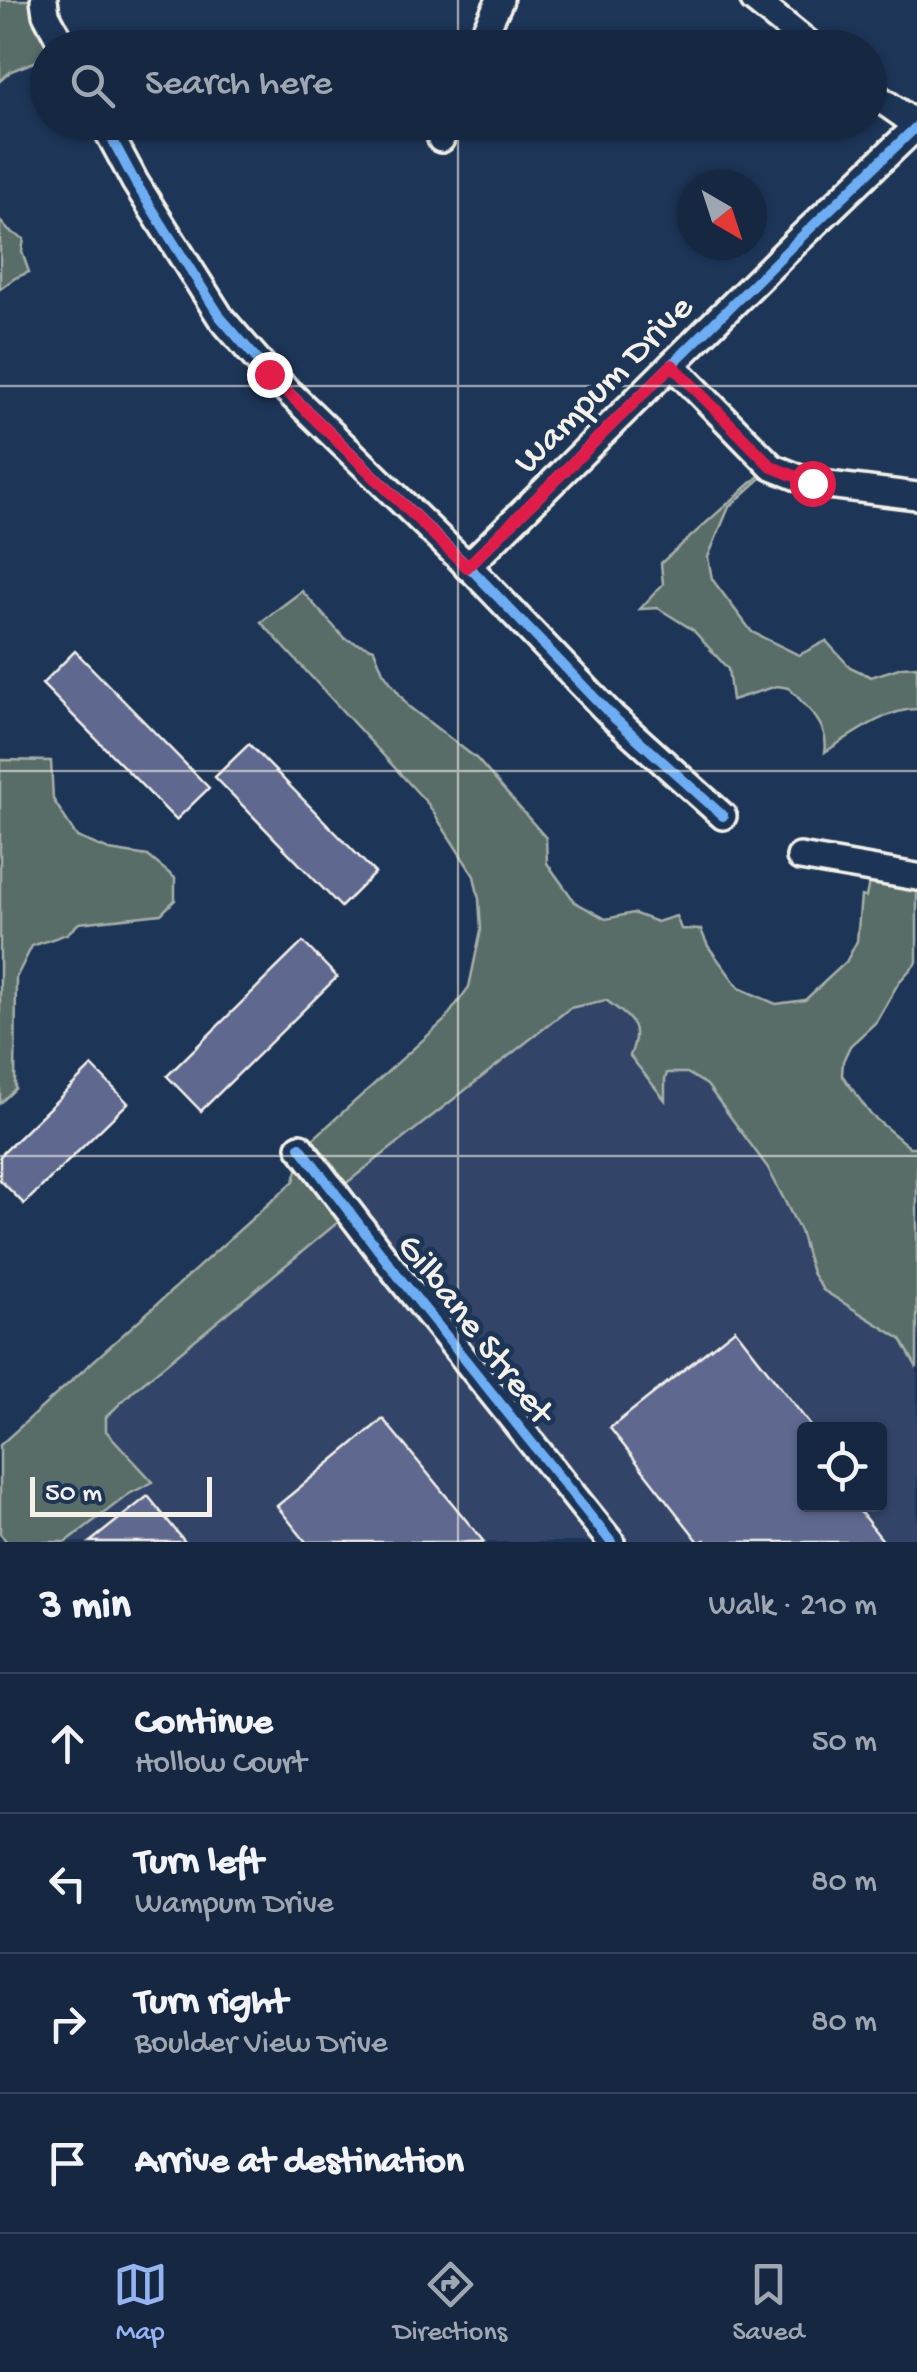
<!DOCTYPE html>
<html lang="en">
<head>
<meta charset="utf-8">
<style>
	:root { --surface:#162841; --page:#23344c; --text:#f1f3f6; --muted:#9ea6b1; --line:#35445a; --accent:#95b2f1 }
	body { margin:0; font-family:"Gochi Hand",sans-serif; background:var(--page); color:var(--text) }
	.controls { position:absolute; right:30px; bottom:30px; display:grid; overflow:hidden; border-radius:10px; box-shadow:0 2px 8px #0004 }
	.controls button { width:90px; height:90px; display:grid; place-items:center; padding:0; border:0; border-bottom:2px solid var(--line); background:var(--surface); color:var(--text); font:50px sans-serif }
	.compass { position:absolute; left:677px; top:170px; width:90px; height:90px; border-radius:50%; background:var(--surface); box-shadow:0 2px 8px #0004; rotate:141deg }
	.scale { position:absolute; left:30px; bottom:25px; width:182px; box-sizing:border-box; padding-left:10px; border:5px solid #f4f1e8; border-top:0; font-size:28px; line-height:35px; white-space:nowrap; color:#f4f1e8; -webkit-text-stroke:8px #1d3557; paint-order:stroke }
	.stop { position:absolute; width:30px; height:30px; margin:-22px; border:8px solid #e11d48; border-radius:50%; background:#fff }
	.stop.end { background:#e11d48; border-color:#fff; box-shadow:0 2px 10px #0008 }
	.list { margin:0; padding:0; list-style:none }
	h2 { display:flex; justify-content:space-between; align-items:center; height:130px; margin:0; padding:0 40px; font-size:42px }
	h2 small { font-size:32px; font-weight:400; color:var(--muted) }
	.list li { display:grid; grid-template-columns:65px 1fr auto; gap:30px; align-items:center; box-sizing:border-box; height:140px; padding:0 40px; border-top:2px solid var(--line) }
	.list b { display:block; font-size:38px; white-space:nowrap }
	.list p { margin:0; font-size:32px; white-space:nowrap; color:var(--muted) }
	.list em { font-size:32px; font-style:normal; color:var(--muted) }
	.icon { flex:none; width:55px; height:55px; fill:none; stroke:currentColor; stroke-width:2; stroke-linecap:round; stroke-linejoin:round }
	.map { position:relative; flex:none; width:917px; height:1542px; overflow:hidden }
	.search { position:absolute; background:var(--surface); box-shadow:0 2px 8px #0004; left:30px; right:30px; top:30px; height:110px; display:flex; align-items:center; gap:25px; box-sizing:border-box; padding:0 35px; border-radius:55px; color:var(--muted); font-size:38px }
	.sheet { height:690px; background:var(--surface) }
	nav { display:flex; justify-content:space-around; align-items:center; box-sizing:border-box; height:140px; border-top:2px solid var(--line); background:var(--surface); font-size:28px; color:var(--muted) }
	nav a { display:grid; justify-items:center; gap:5px }
	nav .on { color:var(--accent) }
	.map>svg:first-child { display:block }
	.built { fill:#314568; fill-rule:evenodd }
	.green { fill:#586d68; stroke:#a6afa8; stroke-width:2.5 }
	.building { fill:#5f6990; stroke:#f4f1e8; stroke-width:2.5 }
	.lines { fill:none; stroke-linecap:round; stroke-linejoin:round }
	.minor-casing { stroke:#f4f1e8; stroke-width:32 }
	.minor { stroke:#1d3557; stroke-width:25 }
	.cycleway-casing { stroke:#1d3557; stroke-width:16 }
	.cycleway { stroke:#6dadf4; stroke-width:10 }
	.route { stroke:#e11d48; stroke-width:12 }
	.grid { fill:none; stroke:#f4f1e8; stroke-width:2.5; stroke-opacity:0.55 }
	.labels { text-anchor:middle; stroke-width:10; stroke-linejoin:round; paint-order:stroke }
	.street-label { font-size:38px; fill:#f4f1e8; stroke:#1d3557 }
</style>
</head>
<body>
<div class="map">
<svg width="917" height="1542" viewBox="0 0 917 1542">
	<rect width="100%" height="100%" fill="#1d3557"/>
	<filter id="ink" filterUnits="userSpaceOnUse"><feTurbulence type="fractalNoise" baseFrequency=".01" numOctaves="2"/><feDisplacementMap in="SourceGraphic" scale="20" xChannelSelector="R" yChannelSelector="G"/><feConvolveMatrix kernelMatrix="1 2 1 2 8 2 1 2 1" color-interpolation-filters="sRGB"/></filter>
	<g filter="url(#ink)">
		<path class="built" d="M607,1000L632,1020L665,1098V1080L667,1073H687L707,1085L768,1168L800,1231L812,1273L823,1290L901,1339L917,1368V1542H67L129,1494L152,1482L106,1431V1417L334,1192L570,1007ZM804,1430H880V1504H804Z"/>
		<g class="green">
			<polygon points="0,0 43,0 61,47 48,48 47,57 11,71 0,81"/>
			<polygon points="0,221 9,231 24,239 22,252 29,272 15,278 0,289"/>
			<path d="M769,467V471L729,507L708,557L712,579L752,632L799,655L826,641L850,667L871,677L902,667L917,666V709C886,709 850,736 825,752C830,725 806,707 789,688L777,686L732,700L728,669L693,630L658,608L640,609L663,584L661,563Z"/>
			<path d="M302,591L345,639L374,649L383,672L408,706L477,759L546,838L547,863L575,902L606,919L633,913L657,922L676,916L681,929L701,930L708,946L739,988L776,1004L805,1000L846,962L857,941L861,896L866,897L872,867L917,878V962L899,982L876,1022L850,1046L843,1061L842,1075L871,1115L909,1147H917V1368L901,1339L823,1290L812,1273L800,1231L768,1168L707,1085L687,1073H667L665,1080V1100L630,1056C643,1023 631,1020 606,1000L570,1008L335,1192L348,1214L134,1390L106,1417V1431L153,1482L129,1494L66,1542H7L0,1534V1445L294,1181L302,1152L313,1139L444,1021L469,987L481,930L479,899L474,876L428,804L261,622Z"/>
			<polygon points="0,760 51,761 53,799 77,837 109,850 148,856 175,878 175,900 161,914 79,923 67,934 32,946 16,978 15,1089 0,1103"/>
		</g>
		<g class="building">
			<polygon points="75,651 209,788 176,820 42,684"/>
			<polygon points="249,744 375,873 341,907 215,777"/>
			<polygon points="303,942 337,977 201,1111 167,1076"/>
			<polygon points="92,1066 128,1103 24,1204 0,1180 0,1156"/>
			<polygon points="735,1329 814,1430 804,1430 804,1504 854,1504 884,1542 706,1542 705,1540 699,1542 610,1428"/>
			<polygon points="383,1419 484,1542 306,1542 277,1506"/>
			<polygon points="148,1496 185,1542 90,1542"/>
		</g>
		<g class="lines">
			<g class="minor-casing">
				<g id="minor">
					<polyline points="44,0 46,14 64,48"/>
					<polyline points="754,0 814,48"/>
					<polyline points="477,48 500,0"/>
					<polyline points="870,92 917,125"/>
					<polyline points="103,122 135,182 221,318 269,373 476,574 612,716 723,816"/>
					<polyline points="441,139 447,122"/>
					<polyline points="672,365 772,467 812,483 917,496"/>
					<polyline points="467,567 795,243 917,126"/>
					<polyline points="800,857 917,877"/>
					<polyline points="300,1147 399,1277 611,1542"/>
				</g>
			</g>
			<use href="#minor" class="minor"/>
			<g class="cycleway-casing">
				<g id="cycleway">
					<polyline points="103,122 135,182 221,318 269,373 476,574 612,716 723,816"/>
					<polyline points="467,567 795,243 917,126"/>
					<polyline points="300,1147 399,1277 611,1542"/>
				</g>
			</g>
			<use href="#cycleway" class="cycleway"/>
		</g>
	</g>
	<g class="lines" filter="url(#ink)">
		<polyline class="route" points="269,374 467,567 672,365 772,467 812,483"/>
	</g>
	<path class="grid" d="M458,0V48M458,122V1542M0,386H917M0,771H917M0,1156H917"/>
	<g class="labels">
		<g class="street-label">
			<text transform="translate(601 382) rotate(-45)" y="13">Wampum Drive</text>
			<text transform="translate(478 1327) rotate(52)" y="13">Gilbane Street</text>
		</g>
	</g>
</svg>
<div class="controls">
<button><svg class="icon" aria-label="locate" viewBox="0 0 24 24"><circle cx="12" cy="12" r="6"/><path d="M12 2v4M12 18v4M2 12h4M18 12h4"/></svg></button>
</div>
<svg class="compass" viewBox="-18 -18 36 36"><path d="M0-13l5 13h-10z" fill="#e53935"/><path d="M0 13l5-13h-10z" fill="#9ea6b1"/></svg>
<div class="scale">50 m</div>
<div class="stop" style="left:812px;top:483px"></div>
<div class="stop end" style="left:269px;top:374px"></div>
<div class="search"><svg class="icon" aria-label="search" viewBox="0 0 24 24"><circle cx="10" cy="10" r="6"/><path d="M15 15l6 6"/></svg>Search here</div>
</div>
<section class="sheet">
<h2>3 min<small>Walk · 210 m</small></h2>
<ul class="list">
<li><svg class="icon" aria-label="ahead" viewBox="0 0 24 24"><path d="M12 20V5M6 11l6-6 6 6"/></svg><div><b>Continue</b><p>Hollow Court</p></div><em>50 m</em></li>
<li><svg class="icon" aria-label="left" viewBox="0 0 24 24"><path d="M17 20v-9H6M10 6l-5 5 5 5"/></svg><div><b>Turn left</b><p>Wampum Drive</p></div><em>80 m</em></li>
<li><svg class="icon" aria-label="right" viewBox="0 0 24 24"><path d="M7 20v-9h11M14 6l5 5-5 5"/></svg><div><b>Turn right</b><p>Boulder View Drive</p></div><em>80 m</em></li>
<li><svg class="icon" aria-label="arrive" viewBox="0 0 24 24"><path d="M6 21V4h12l-3 4 3 4H6"/></svg><div><b>Arrive at destination</b></div></li>
</ul>
</section>
<nav>
<a class="on"><svg class="icon" aria-label="map" viewBox="0 0 24 24"><path d="M3 6l6-2 6 2 6-2v14l-6 2-6-2-6 2zM9 4v14M15 6v14"/></svg>Map</a>
<a><svg class="icon" aria-label="directions" viewBox="0 0 24 24"><path d="M12 3l9 9-9 9-9-9zM9 14v-3h6M13 9l2 2-2 2"/></svg>Directions</a>
<a><svg class="icon" aria-label="saved" viewBox="0 0 24 24"><path d="M7 4h10v16l-5-4-5 4z"/></svg>Saved</a>
</nav>
</body>
</html>
